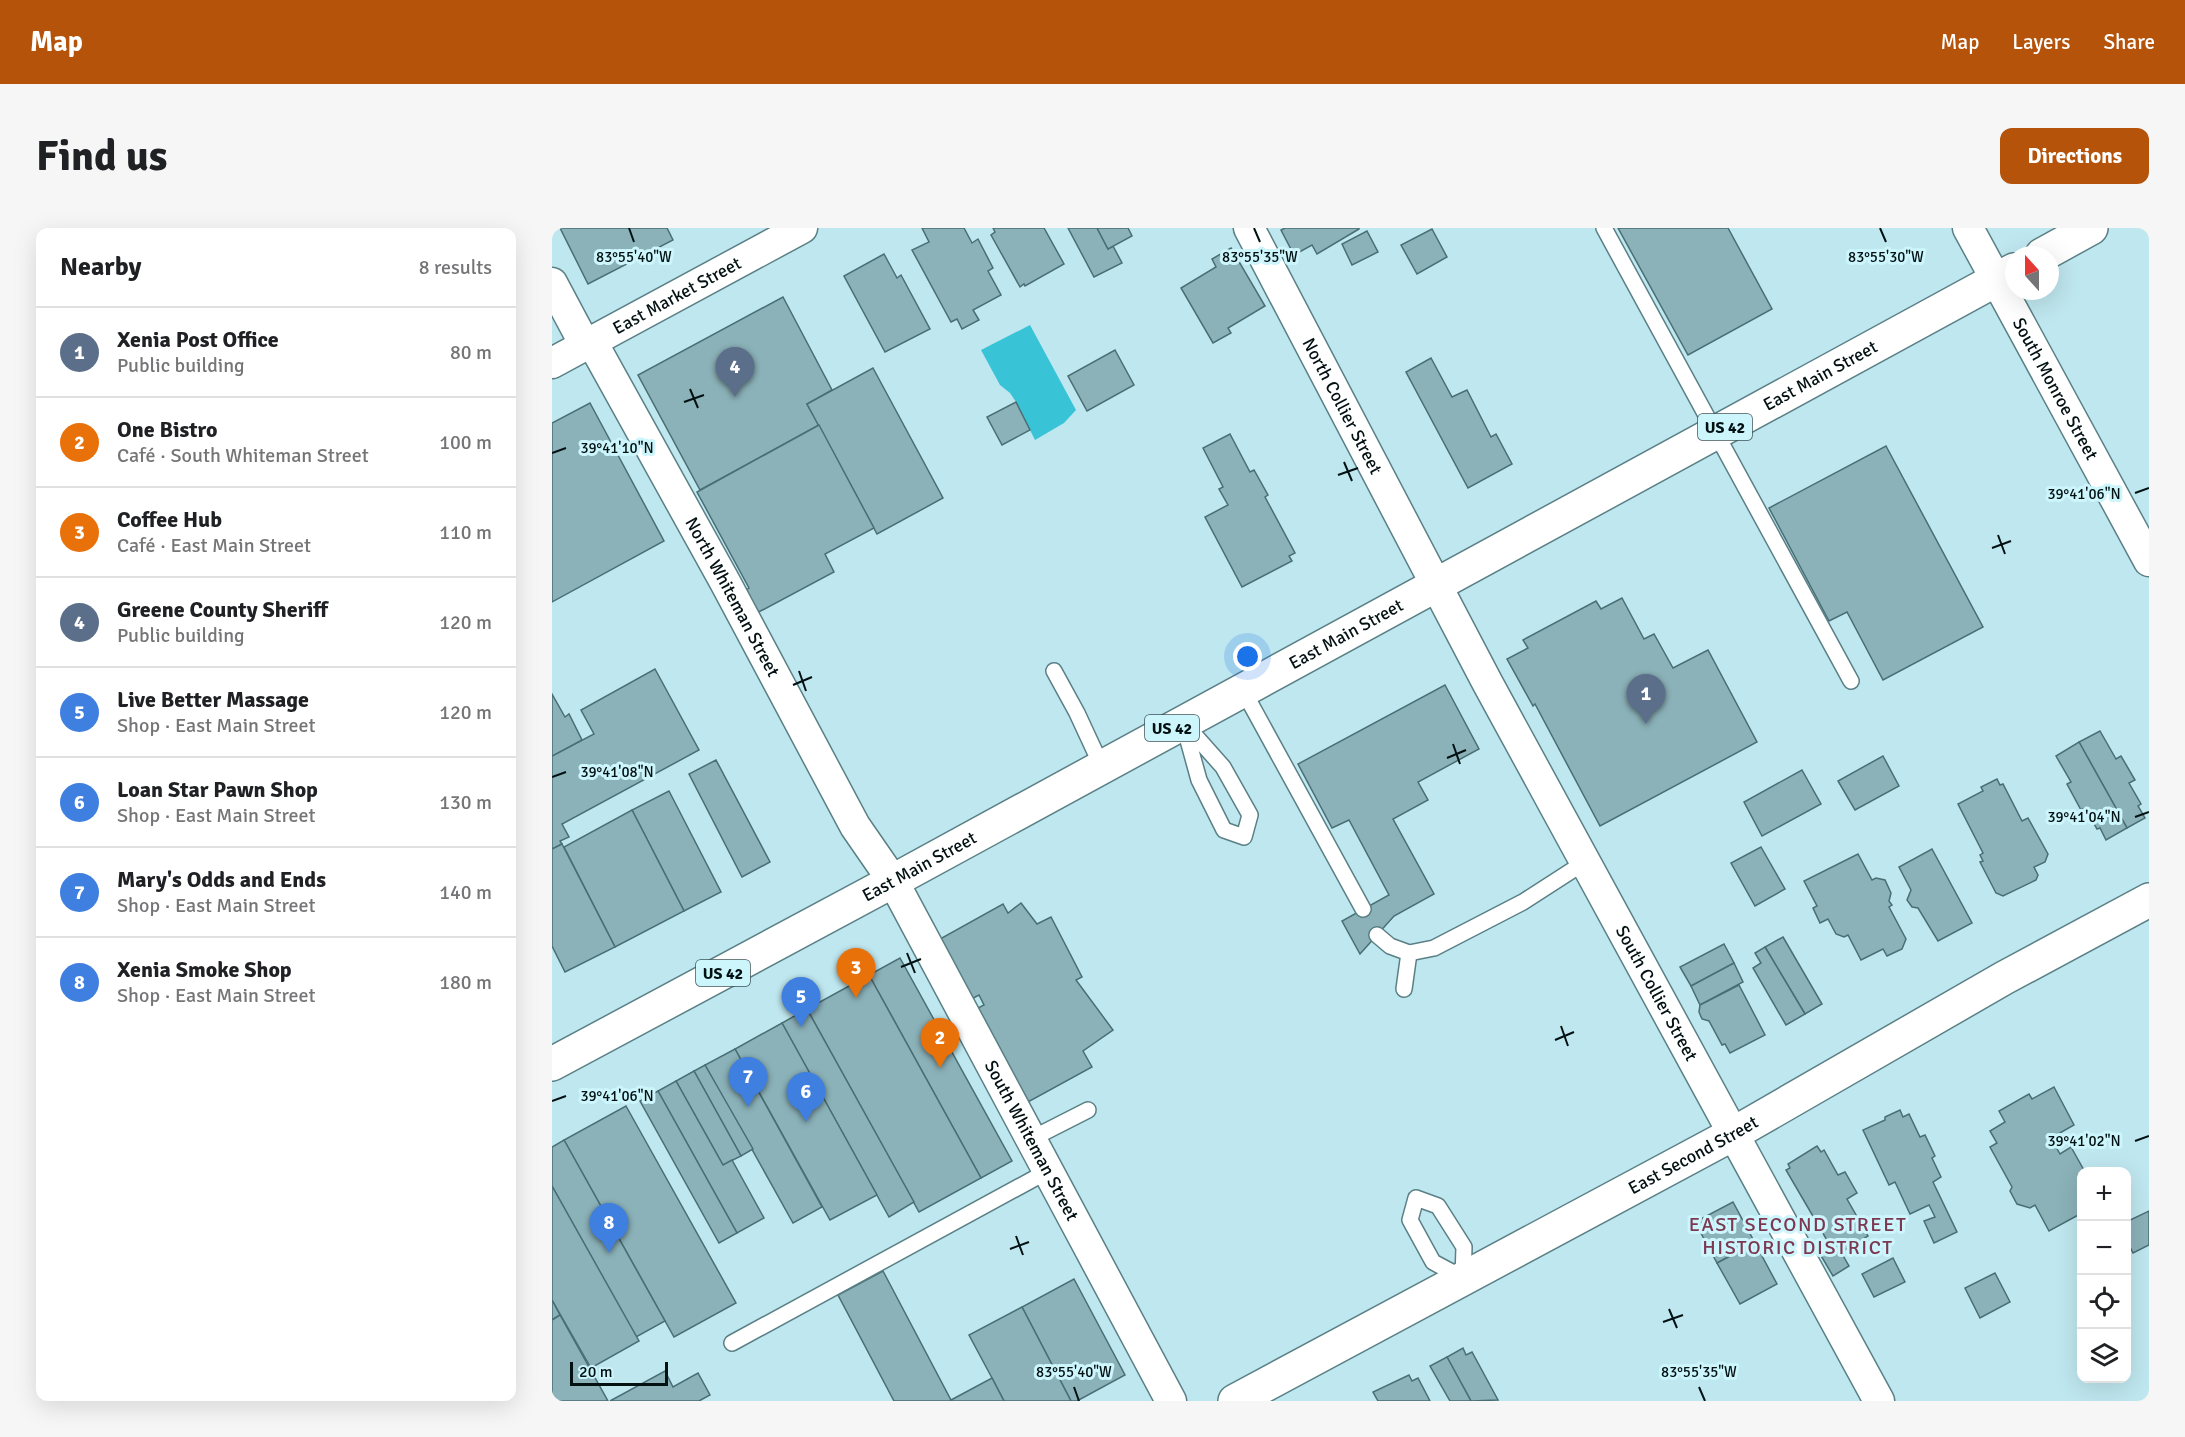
<!DOCTYPE html>
<html lang="en">
<head>
<meta charset="utf-8">
<style>
	:root { --surface:#fff; --page:#f6f6f6; --text:#202124; --muted:#757577; --line:#e0e0e0; --accent:#b45309 }
	body { margin:0; font-family:Signika,sans-serif; background:var(--page); color:var(--text) }
	.controls { position:absolute; right:18px; bottom:18px; display:grid; overflow:hidden; border-radius:12px; box-shadow:0 6px 24px #0002 }
	.controls button { width:54px; height:54px; display:grid; place-items:center; padding:0; border:0; border-bottom:2px solid var(--line); background:var(--surface); color:var(--text); font:30px sans-serif }
	.compass { position:absolute; left:1453px; top:18px; width:54px; height:54px; border-radius:50%; background:var(--surface); box-shadow:0 6px 24px #0002; rotate:339deg }
	.scale { position:absolute; left:18px; bottom:15px; width:98px; box-sizing:border-box; padding-left:6px; border:3px solid #031113; border-top:0; font-size:16px; line-height:21px; white-space:nowrap; color:#031113; -webkit-text-stroke:4px #ccf5fc; paint-order:stroke }
	.you { position:absolute; left:696px; top:429px; width:21px; height:21px; margin:-15px; border:4px solid #fff; border-radius:50%; background:#1a73e8; box-shadow:0 0 0 9px #1a73e833 }
	.badge { display:grid; place-items:center; width:39px; height:39px; border-radius:50%; background:var(--accent); color:#fff; font-size:20px; font-weight:700 }
	.pin { position:absolute; translate:-50% -50px; filter:drop-shadow(0 2px 3px #0008) }
	.pin::after { content:''; position:absolute; top:32px; width:21px; height:18px; background:inherit; clip-path:polygon(0 0,100% 0,50% 100%) }
	.list { margin:0; padding:0; list-style:none }
	h2 { display:flex; justify-content:space-between; align-items:center; height:78px; margin:0; padding:0 24px; font-size:26px }
	h2 small { font-size:20px; font-weight:400; color:var(--muted) }
	.list li { display:grid; grid-template-columns:39px 1fr auto; gap:18px; align-items:center; box-sizing:border-box; height:90px; padding:0 24px; border-top:2px solid var(--line) }
	.list b { display:block; font-size:22px; white-space:nowrap }
	.list p { margin:0; font-size:20px; white-space:nowrap; color:var(--muted) }
	.list em { font-size:20px; font-style:normal; color:var(--muted) }
	.icon { flex:none; width:33px; height:33px; fill:none; stroke:currentColor; stroke-width:2; stroke-linecap:round; stroke-linejoin:round }
	.map { position:relative; flex:none; width:1597px; height:1173px; overflow:hidden; border-radius:12px }
	header { display:flex; align-items:center; gap:36px; box-sizing:border-box; height:84px; padding:0 30px; background:var(--accent); color:#fff }
	header strong { font-size:28px }
	nav { display:flex; gap:33px; margin-inline-start:auto; font-size:21px }
	.intro { display:flex; align-items:center; justify-content:space-between; box-sizing:border-box; height:144px; padding:0 36px }
	h1 { margin:0; font-size:42px }
	.button { padding:15px 27px; border-radius:12px; background:var(--accent); color:#fff; font-size:21px; font-weight:700 }
	main { display:flex; gap:36px; padding:0 36px }
	aside { flex:1; background:var(--surface); border-radius:12px; box-shadow:0 6px 24px #0002 }
	.map>svg:first-child { display:block }
	.green { fill:#39c3d7 }
	.building { fill:#8bb2b9; stroke:#496e74; stroke-width:1.5 }
	.lines { fill:none; stroke-linecap:round; stroke-linejoin:round }
	.lane-casing { stroke:#5a8086; stroke-width:18 }
	.street-casing { stroke:#5a8086; stroke-width:33 }
	.secondary-casing { stroke:#5a8086; stroke-width:36 }
	.primary-casing { stroke:#5a8086; stroke-width:36 }
	.lane { stroke:#fff; stroke-width:15 }
	.street { stroke:#fff; stroke-width:30 }
	.secondary { stroke:#fff; stroke-width:33 }
	.primary { stroke:#fff; stroke-width:33 }
	.ticks { fill:none; stroke:#031113; stroke-width:2 }
	.labels { text-anchor:middle; stroke-width:6; stroke-linejoin:round; paint-order:stroke }
	.shield { fill:#ccf5fc; stroke:#3f5559; stroke-width:1.5 }
	.shield-label { font-size:16px; font-weight:bold; fill:#031113 }
	.street-label { font-size:18px; fill:#031113; stroke:#ccf5fc }
	.neighbourhood-label { font-size:20px; letter-spacing:1.5px; fill:#7d3851; stroke:#ccf5fc }
	.ticks-label { font-size:15px; text-anchor:middle; fill:#031113; stroke:#ccf5fc; stroke-width:6; stroke-linejoin:round; paint-order:stroke }
</style>
</head>
<body>
<header>
<strong>Map</strong>
<nav><a>Map</a><a>Layers</a><a>Share</a></nav>
</header>
<div class="intro"><h1>Find us</h1><a class="button">Directions</a></div>
<main>
<aside>
<h2>Nearby<small>8 results</small></h2>
<ul class="list">
<li><span class="badge" style="background:#5c6f8a">1</span><div><b>Xenia Post Office</b><p>Public building</p></div><em>80 m</em></li>
<li><span class="badge" style="background:#e8710a">2</span><div><b>One Bistro</b><p>Café · South Whiteman Street</p></div><em>100 m</em></li>
<li><span class="badge" style="background:#e8710a">3</span><div><b>Coffee Hub</b><p>Café · East Main Street</p></div><em>110 m</em></li>
<li><span class="badge" style="background:#5c6f8a">4</span><div><b>Greene County Sheriff</b><p>Public building</p></div><em>120 m</em></li>
<li><span class="badge" style="background:#3f7fe0">5</span><div><b>Live Better Massage</b><p>Shop · East Main Street</p></div><em>120 m</em></li>
<li><span class="badge" style="background:#3f7fe0">6</span><div><b>Loan Star Pawn Shop</b><p>Shop · East Main Street</p></div><em>130 m</em></li>
<li><span class="badge" style="background:#3f7fe0">7</span><div><b>Mary's Odds and Ends</b><p>Shop · East Main Street</p></div><em>140 m</em></li>
<li><span class="badge" style="background:#3f7fe0">8</span><div><b>Xenia Smoke Shop</b><p>Shop · East Main Street</p></div><em>180 m</em></li>
</ul>
</aside>
<div class="map">
<svg width="1597" height="1173" viewBox="0 0 1597 1173">
	<rect width="100%" height="100%" fill="#bfe7ef"/>
	<polygon class="green" points="478,97 524,182 512,195 483,212 464,174 458,165 448,157 429,122"/>
	<g class="building">
		<polygon points="8,0 115,0 121,12 36,56"/>
		<polygon points="370,0 412,0 420,15 426,11 441,40 436,43 449,67 421,82 427,92 410,101 405,91 399,94 360,22 377,14"/>
		<polygon points="441,0 492,0 512,36 473,58 472,56 468,59 439,7 443,4"/>
		<polygon points="516,0 545,0 556,21 561,18 570,35 542,49"/>
		<polygon points="545,0 576,0 580,8 556,21"/>
		<polygon points="733,0 807,0 807,1 765,26 760,17 742,27 729,2"/>
		<polygon points="1066,0 1176,0 1220,81 1136,127"/>
		<polygon points="880,1 895,29 865,46 849,17"/>
		<polygon points="815,3 826,24 800,37 790,16"/>
		<polygon points="679,20 713,78 676,100 679,105 661,115 629,60 664,39 660,31"/>
		<polygon points="332,26 345,50 349,47 378,101 333,124 292,48"/>
		<polygon points="231,69 280,162 255,176 267,197 148,262 86,147"/>
		<polygon points="563,122 582,157 535,183 516,148"/>
		<polygon points="879,130 900,169 915,162 939,209 944,206 960,236 916,260 854,144"/>
		<polygon points="321,140 391,270 325,306 255,176"/>
		<polygon points="464,174 478,202 450,217 435,189"/>
		<polygon points="38,175 112,313 0,374 0,195"/>
		<polygon points="267,197 322,300 273,326 282,344 203,386 191,364 197,360 145,264"/>
		<polygon points="678,206 698,244 702,242 716,267 713,269 743,325 737,328 740,333 690,359 653,289 676,277 667,261 671,259 651,220"/>
		<polygon points="1334,218 1431,399 1331,452 1295,384 1277,393 1217,280"/>
		<polygon points="1070,370 1092,411 1102,406 1121,440 1156,422 1205,514 1048,598 983,476 981,478 955,431 976,420 971,412 1044,373 1049,381"/>
		<polygon points="103,441 147,522 10,596 17,609 8,613 10,616 0,621 0,528 42,506 29,482"/>
		<polygon points="893,457 927,521 866,554 876,572 841,591 882,666 842,688 808,726 790,693 837,667 797,592 780,600 746,536"/>
		<polygon points="0,466 13,489 17,486 30,512 0,528"/>
		<polygon points="1548,503 1564,531 1569,528 1583,552 1577,555 1589,576 1586,578 1593,590 1575,600 1527,514"/>
		<polygon points="1527,514 1575,600 1554,612 1548,600 1545,601 1533,580 1529,582 1515,556 1519,554 1504,528"/>
		<polygon points="1331,528 1347,558 1303,582 1286,553"/>
		<polygon points="164,532 218,634 190,649 137,546"/>
		<polygon points="1250,542 1269,576 1210,608 1192,574"/>
		<polygon points="1445,551 1448,557 1451,556 1470,593 1476,590 1496,626 1493,634 1482,639 1486,647 1484,652 1451,668 1444,665 1428,634 1431,633 1428,627 1431,625 1406,576 1431,563 1429,559"/>
		<polygon points="117,563 169,664 132,683 80,582"/>
		<polygon points="80,582 132,683 63,719 12,619"/>
		<polygon points="10,616 63,719 13,744 0,718 0,621"/>
		<polygon points="1209,619 1233,661 1203,678 1179,635"/>
		<polygon points="1380,621 1420,695 1386,713 1366,680 1360,679 1355,672 1359,662 1347,639"/>
		<polygon points="1306,626 1320,652 1324,650 1333,652 1339,665 1337,673 1340,677 1337,679 1354,711 1350,721 1335,728 1331,721 1309,732 1296,707 1292,709 1284,706 1276,691 1268,695 1261,680 1265,678 1252,653"/>
		<polygon points="469,675 485,696 499,689 530,749 524,752 561,802 531,823 540,839 476,874 426,780 432,777 427,767 414,774 388,711 451,676 456,685"/>
		<polygon points="1231,709 1270,776 1253,786 1213,719"/>
		<polygon points="1172,716 1182,735 1139,758 1128,739"/>
		<polygon points="1213,719 1253,786 1234,797 1201,740 1209,735 1203,725"/>
		<polygon points="348,730 460,933 429,950 317,747"/>
		<polygon points="1182,735 1191,754 1148,777 1139,758"/>
		<polygon points="317,747 429,950 367,984 255,781"/>
		<polygon points="1187,757 1213,807 1178,825 1173,816 1170,817 1157,793 1150,791 1147,784 1148,777"/>
		<polygon points="255,781 362,974 337,989 230,795"/>
		<polygon points="230,795 325,967 278,992 183,821"/>
		<polygon points="183,821 270,979 241,995 153,837"/>
		<polygon points="153,837 201,921 189,928 142,843"/>
		<polygon points="142,843 189,928 171,937 124,853"/>
		<polygon points="124,853 171,937 180,932 212,990 185,1005 106,863"/>
		<polygon points="1502,859 1522,897 1499,910 1508,926 1519,919 1533,944 1530,944 1530,985 1497,1003 1483,977 1478,980 1465,976 1458,963 1460,959 1438,919 1445,915 1438,903 1453,894 1447,883 1477,866 1480,871"/>
		<polygon points="106,863 185,1005 167,1015 88,873"/>
		<polygon points="74,878 184,1075 122,1109 12,912"/>
		<polygon points="1348,882 1351,889 1357,886 1368,909 1373,907 1383,928 1380,930 1389,949 1381,954 1405,1004 1382,1015 1372,993 1383,989 1377,977 1358,986 1343,954 1337,957 1311,902 1333,892 1333,889"/>
		<polygon points="12,912 113,1093 84,1109 0,958 0,919"/>
		<polygon points="1265,918 1269,924 1272,922 1286,947 1293,944 1305,965 1295,971 1316,1008 1289,1024 1297,1038 1281,1048 1268,1026 1279,1019 1234,942 1238,940 1236,936"/>
		<polygon points="0,958 87,1113 39,1140 0,1072"/>
		<polygon points="1181,974 1203,1015 1165,1035 1143,994"/>
		<polygon points="1597,983 1597,1017 1581,1025 1574,1011 1574,994"/>
		<polygon points="1203,1015 1225,1056 1188,1076 1165,1035"/>
		<polygon points="1341,1030 1353,1054 1322,1069 1310,1046"/>
		<polygon points="331,1043 399,1172 400,1173 342,1173 286,1067"/>
		<polygon points="1443,1045 1458,1074 1428,1090 1413,1060"/>
		<polygon points="522,1051 573,1147 525,1173 519,1173 470,1079"/>
		<polygon points="0,1072 8,1087 0,1092"/>
		<polygon points="470,1079 519,1173 452,1173 440,1150 417,1107"/>
		<polygon points="8,1087 56,1173 0,1173 0,1092"/>
		<polygon points="911,1120 914,1127 920,1124 946,1172 919,1173 895,1129"/>
		<polygon points="895,1129 919,1173 898,1173 878,1138"/>
		<polygon points="113,1143 121,1159 146,1145 158,1167 147,1173 58,1173"/>
		<polygon points="857,1147 860,1153 866,1150 878,1173 826,1173 821,1164"/>
		<polygon points="440,1150 452,1173 400,1173 399,1172"/>
	</g>
	<g class="lines">
		<g class="lane-casing">
			<g id="lane">
				<polyline points="1052,0 1299,453"/>
				<polyline points="502,443 525,485 550,539"/>
				<polyline points="691,462 811,681"/>
				<polygon points="631,494 671,539 698,587 692,609 672,602 647,552"/>
				<polyline points="825,707 838,718 857,725 882,720 971,674 1033,634"/>
				<polyline points="852,761 857,725"/>
				<polyline points="479,911 536,882"/>
				<polygon points="864,970 886,978 912,1019 911,1050 881,1034 858,992"/>
				<polyline points="180,1115 496,943"/>
			</g>
		</g>
		<g class="street-casing">
			<g id="street">
				<path id="s1" d="M697,0L935,454L1327,1173"/>
				<path id="s2" d="M1416,0L1597,333"/>
				<polyline points="0,55 33,117"/>
				<path id="s3" d="M40,114L173,354L303,598L341,653L619,1173"/>
				<path id="s4" d="M0,135L250,0"/>
			</g>
		</g>
		<g class="secondary-casing">
			<g id="secondary">
				<path id="s5" d="M683,1173L1181,906L1452,750L1597,672"/>
			</g>
		</g>
		<g class="primary-casing">
			<g id="primary">
				<polyline points="1490,27 1539,0"/>
				<path id="s6" d="M0,836L341,653L1462,42"/>
			</g>
		</g>
		<use href="#lane" class="lane"/>
		<use href="#street" class="street"/>
		<use href="#secondary" class="secondary"/>
		<use href="#primary" class="primary"/>
	</g>
	<path class="ticks" d="M77,0L82,14M702,0L708,14M1328,0L1334,14M138,161L146,180M132,174L152,167M0,225L14,220M792,234L800,253M786,247L806,240M1583,265L1597,260M1446,307L1453,326M1440,320L1459,313M247,443L254,463M241,457L260,449M901,516L908,536M895,530L914,522M0,549L14,544M1583,589L1597,584M355,725L363,745M349,739L369,731M1009,798L1016,818M1003,812L1022,804M0,873L14,868M1583,913L1597,908M464,1008L471,1027M458,1021L477,1014M1117,1081L1125,1100M1111,1094L1131,1087M522,1159L527,1173M1147,1159L1153,1173"/>
	<g class="labels">
		<g class="shield">
			<rect x="1146" y="186" width="54" height="26" rx="4.5"/>
			<rect x="593" y="487" width="54" height="26" rx="4.5"/>
			<rect x="144" y="732" width="54" height="26" rx="4.5"/>
		</g>
		<g class="shield-label">
			<text x="1173" y="205">US 42</text>
			<text x="620" y="506">US 42</text>
			<text x="171" y="751">US 42</text>
		</g>
		<g class="street-label">
			<text dy="6" stroke="none"><textPath href="#s4" startOffset="142">East Market Street</textPath></text>
			<text dy="6" stroke="none"><textPath href="#s6" startOffset="1443">East Main Street</textPath></text>
			<text dy="6" stroke="none"><textPath href="#s2" startOffset="183">South Monroe Street</textPath></text>
			<text dy="6" stroke="none"><textPath href="#s1" startOffset="201">North Collier Street</textPath></text>
			<text dy="6" stroke="none"><textPath href="#s3" startOffset="291">North Whiteman Street</textPath></text>
			<text dy="6" stroke="none"><textPath href="#s6" startOffset="903">East Main Street</textPath></text>
			<text dy="6" stroke="none"><textPath href="#s6" startOffset="417">East Main Street</textPath></text>
			<text dy="6" stroke="none"><textPath href="#s1" startOffset="867">South Collier Street</textPath></text>
			<text dy="6" stroke="none"><textPath href="#s3" startOffset="912">South Whiteman Street</textPath></text>
			<text dy="6" stroke="none"><textPath href="#s5" startOffset="520">East Second Street</textPath></text>
		</g>
		<g class="neighbourhood-label">
			<text x="1246" y="1003">EAST SECOND STREET<tspan x="1246" dy="23">HISTORIC DISTRICT</tspan></text>
		</g>
	</g>
	<g class="ticks-label">
		<text x="82" y="34">83°55'40"W</text>
		<text x="708" y="34">83°55'35"W</text>
		<text x="1334" y="34">83°55'30"W</text>
		<text x="65" y="225">39°41'10"N</text>
		<text x="1532" y="271">39°41'06"N</text>
		<text x="65" y="549">39°41'08"N</text>
		<text x="1532" y="594">39°41'04"N</text>
		<text x="65" y="873">39°41'06"N</text>
		<text x="1532" y="918">39°41'02"N</text>
		<text x="522" y="1149">83°55'40"W</text>
		<text x="1147" y="1149">83°55'35"W</text>
	</g>
</svg>
<div class="controls">
<button>+</button>
<button>−</button>
<button><svg class="icon" aria-label="locate" viewBox="0 0 24 24"><circle cx="12" cy="12" r="6"/><path d="M12 2v4M12 18v4M2 12h4M18 12h4"/></svg></button>
<button><svg class="icon" aria-label="layers" viewBox="0 0 24 24"><path d="M12 4l9 5-9 5-9-5zM3 14l9 5 9-5"/></svg></button>
</div>
<svg class="compass" viewBox="-18 -18 36 36"><path d="M0-13l5 13h-10z" fill="#e53935"/><path d="M0 13l5-13h-10z" fill="#757577"/></svg>
<div class="scale">20 m</div>
<div class="you"></div>
<div class="pin badge" style="left:1094px;top:496px;background:#5c6f8a">1</div>
<div class="pin badge" style="left:388px;top:840px;background:#e8710a">2</div>
<div class="pin badge" style="left:304px;top:770px;background:#e8710a">3</div>
<div class="pin badge" style="left:183px;top:169px;background:#5c6f8a">4</div>
<div class="pin badge" style="left:249px;top:799px;background:#3f7fe0">5</div>
<div class="pin badge" style="left:254px;top:894px;background:#3f7fe0">6</div>
<div class="pin badge" style="left:196px;top:879px;background:#3f7fe0">7</div>
<div class="pin badge" style="left:57px;top:1025px;background:#3f7fe0">8</div>
</div>
</main>
</body>
</html>
